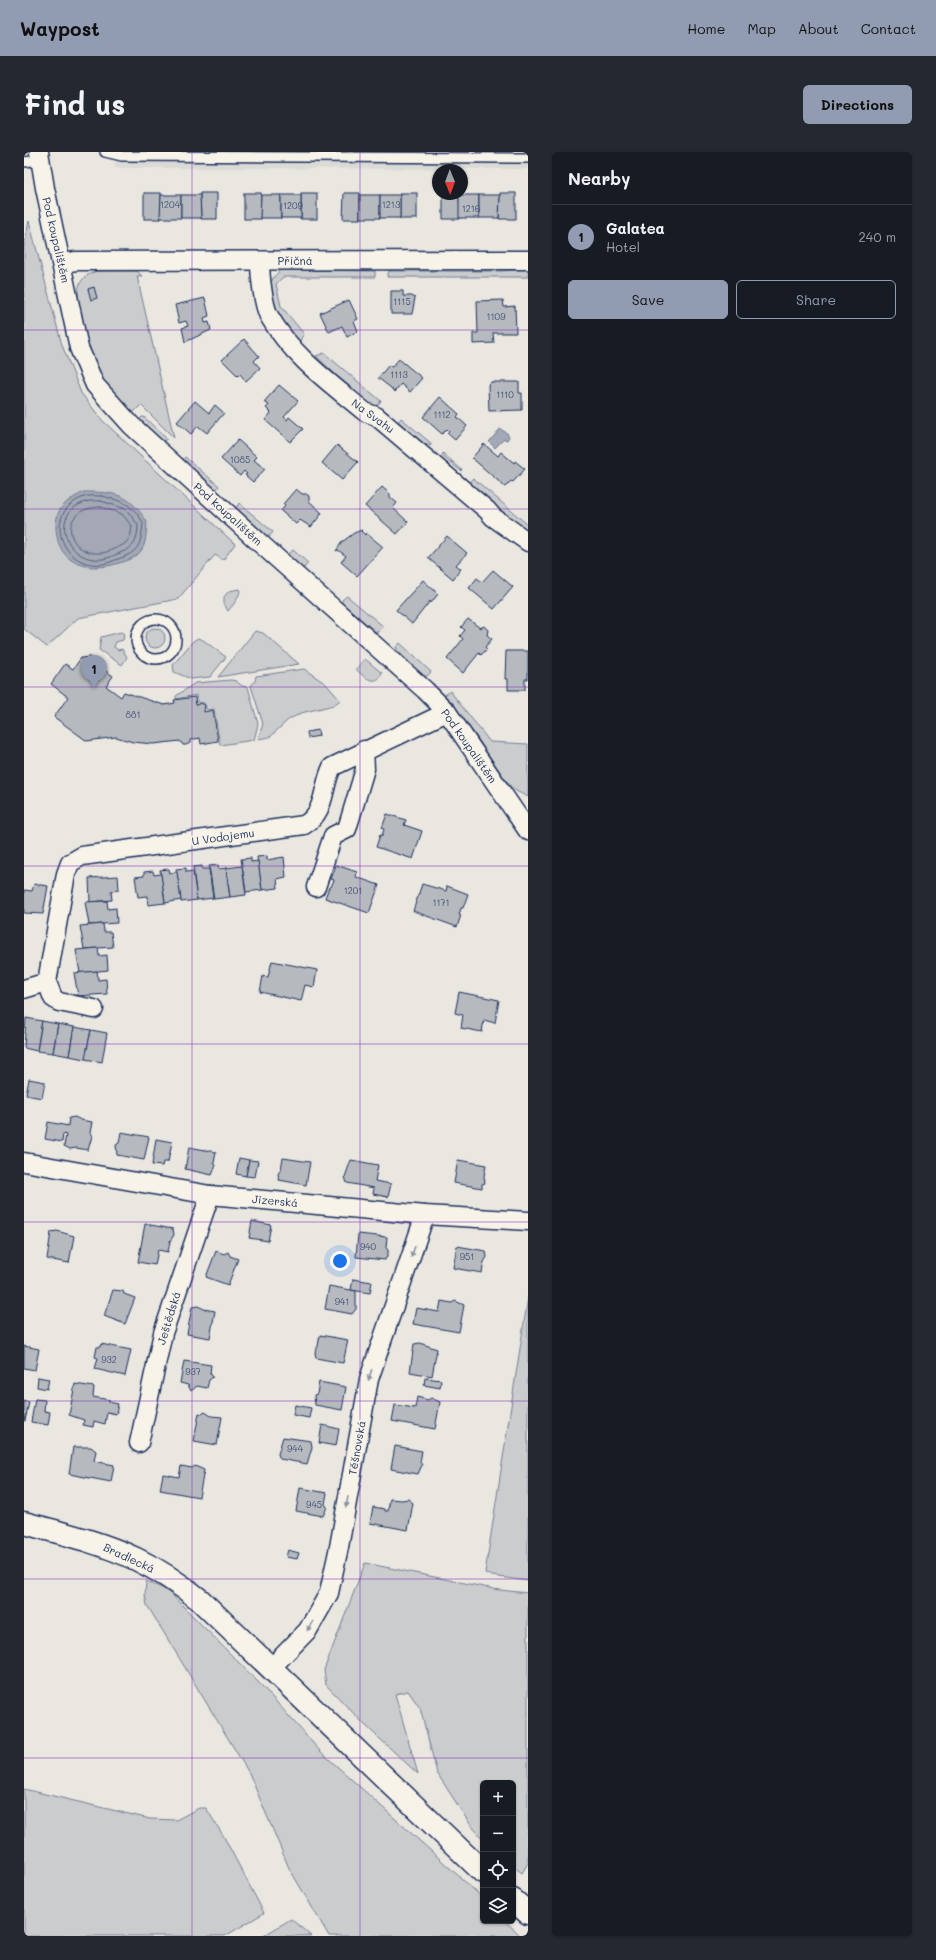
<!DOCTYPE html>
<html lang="en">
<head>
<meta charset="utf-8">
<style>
	:root { --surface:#171b24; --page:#242831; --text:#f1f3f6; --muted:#9ea1a6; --line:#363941; --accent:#919bb2 }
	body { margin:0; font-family:Mali,sans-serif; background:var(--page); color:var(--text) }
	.controls { position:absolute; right:12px; bottom:12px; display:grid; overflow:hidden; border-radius:6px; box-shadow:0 1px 3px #0004 }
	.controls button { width:36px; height:36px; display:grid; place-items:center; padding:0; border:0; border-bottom:1px solid var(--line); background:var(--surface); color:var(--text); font:20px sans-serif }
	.compass { position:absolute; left:408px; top:12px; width:36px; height:36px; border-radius:50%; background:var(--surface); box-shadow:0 1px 3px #0004; rotate:179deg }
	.you { position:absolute; left:316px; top:1109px; width:14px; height:14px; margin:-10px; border:3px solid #fff; border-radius:50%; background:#1a73e8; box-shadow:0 0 0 6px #1a73e833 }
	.badge { display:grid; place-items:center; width:26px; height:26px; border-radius:50%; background:var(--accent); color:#111; font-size:13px; font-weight:700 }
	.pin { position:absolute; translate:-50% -33px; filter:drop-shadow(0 1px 2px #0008) }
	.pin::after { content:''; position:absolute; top:21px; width:14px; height:12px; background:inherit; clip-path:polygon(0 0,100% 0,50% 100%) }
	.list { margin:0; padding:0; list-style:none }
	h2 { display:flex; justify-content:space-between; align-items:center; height:52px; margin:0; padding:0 16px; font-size:17px }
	h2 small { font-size:13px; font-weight:400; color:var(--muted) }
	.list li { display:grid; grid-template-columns:26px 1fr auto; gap:12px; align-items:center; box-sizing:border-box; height:64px; padding:0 16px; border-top:1px solid var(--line) }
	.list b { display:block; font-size:15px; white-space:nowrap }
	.list p { margin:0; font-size:13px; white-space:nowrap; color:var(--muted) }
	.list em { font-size:13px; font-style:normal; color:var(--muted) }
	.actions { display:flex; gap:8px; padding:12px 16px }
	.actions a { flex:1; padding:9px 0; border:1px solid var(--accent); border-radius:6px; text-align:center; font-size:14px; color:var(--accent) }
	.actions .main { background:var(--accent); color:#111 }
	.icon { flex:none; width:22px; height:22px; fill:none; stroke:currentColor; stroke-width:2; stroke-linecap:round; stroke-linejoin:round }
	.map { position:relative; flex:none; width:504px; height:1784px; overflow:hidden; border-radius:6px }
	header { display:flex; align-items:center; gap:24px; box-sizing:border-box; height:56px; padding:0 20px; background:var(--accent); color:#111 }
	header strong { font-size:19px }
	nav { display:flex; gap:22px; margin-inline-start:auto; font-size:14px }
	.intro { display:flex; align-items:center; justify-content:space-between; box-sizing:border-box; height:96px; padding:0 24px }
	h1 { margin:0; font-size:28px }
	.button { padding:10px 18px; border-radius:6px; background:var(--accent); color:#111; font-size:14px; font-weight:700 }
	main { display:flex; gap:24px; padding:0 24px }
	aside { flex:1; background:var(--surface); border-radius:6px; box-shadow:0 1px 3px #0004 }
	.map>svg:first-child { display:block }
	.built { fill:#dadad6 }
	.green { fill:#cbcccd; stroke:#737e96 }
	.water { fill:#a3a8b4; stroke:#6d7892 }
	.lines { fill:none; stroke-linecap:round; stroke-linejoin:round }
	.shore { stroke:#515f80; stroke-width:1 }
	.building { fill:#b6babf; stroke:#1b2f5e }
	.lane-casing { stroke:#1b2f5e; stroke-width:12 }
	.street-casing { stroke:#1b2f5e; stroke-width:21 }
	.secondary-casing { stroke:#1b2f5e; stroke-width:25 }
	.lane { stroke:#f7f3e8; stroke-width:9 }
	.street { stroke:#f7f3e8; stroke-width:18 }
	.secondary { stroke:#f7f3e8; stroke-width:22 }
	.oneway { fill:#8991a3 }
	.grid { fill:none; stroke:#7b2cbf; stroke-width:1; stroke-opacity:0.55 }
	.labels { text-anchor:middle; stroke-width:4; stroke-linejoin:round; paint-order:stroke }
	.number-label { font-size:9px; fill:#425276 }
	.street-label { font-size:11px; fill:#1b2f5e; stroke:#f7f3e8 }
</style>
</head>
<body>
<header>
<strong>Waypost</strong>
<nav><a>Home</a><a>Map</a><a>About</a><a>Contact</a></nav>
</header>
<div class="intro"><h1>Find us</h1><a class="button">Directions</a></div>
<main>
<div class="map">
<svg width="504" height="1784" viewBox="0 0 504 1784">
	<rect width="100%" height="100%" fill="#eae7e0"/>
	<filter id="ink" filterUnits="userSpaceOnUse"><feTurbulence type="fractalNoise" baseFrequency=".025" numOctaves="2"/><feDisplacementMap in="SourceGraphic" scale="8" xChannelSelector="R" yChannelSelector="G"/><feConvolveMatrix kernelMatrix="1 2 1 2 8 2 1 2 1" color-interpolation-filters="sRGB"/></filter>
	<g filter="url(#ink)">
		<polygon class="built" points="91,0 504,0 504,17 91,16"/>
		<g class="green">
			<polygon points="5,69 38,193 57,241 78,268 211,392 199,408 191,403 154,447 54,466 23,495 0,477 0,95"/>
			<polygon points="504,117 504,125 363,125 365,119 478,119"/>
			<path d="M256,118L351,119V125H259L252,132L257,154L280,182L274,192C264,177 238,148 248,128C250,124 254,121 256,118Z"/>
			<path d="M73,119H113L118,124H113L150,286L117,253L109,261C100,252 90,243 82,233C71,217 49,152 55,134C58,125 65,122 73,119Z"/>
			<polygon points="300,201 357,249 351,256 308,224 310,221 292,204"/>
			<polygon points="118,265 120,265 143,287 137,290 115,268"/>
			<polygon points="377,266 408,292 406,294 403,292 398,295 373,272"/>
			<polygon points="419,301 438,318 437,319 418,304"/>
			<polygon points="161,305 195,334 192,338 189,338 157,309"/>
			<polygon points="449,326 504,373 504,380 492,374 443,332"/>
			<polygon points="215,351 249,380 245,385 242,386 211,358"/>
			<polygon points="269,398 284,411 280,416 277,416 262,403"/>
			<path d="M216,437C216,445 209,453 204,459L200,452V445L205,439Z"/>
			<polygon points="323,444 360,475 355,480 352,480 318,451 318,448"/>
			<circle cx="131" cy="486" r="10"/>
			<polygon points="231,479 239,481 275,512 194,525"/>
			<polygon points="97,480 100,482 99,488 92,490 90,495 94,498 98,497 103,505 98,513 75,498 77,485"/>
			<polygon points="174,486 179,488 202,505 186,525 167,527 150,520 149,513 169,489"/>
			<polygon points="376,491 407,520 403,524 399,524 373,498 372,495"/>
			<path d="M341,507L358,521C353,536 338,524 332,517Z"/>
			<polygon points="280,517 302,532 316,548 310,553 277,561 264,568 246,585 234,587 239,572 227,534 231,529 232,524"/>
			<polygon points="207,528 212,529 218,534 224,535 234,572 230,588 196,593 190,557 183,558 180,551 174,551 172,543 152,547 152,544 171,531"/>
			<polygon points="426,539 466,590 504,592 504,645 492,639 485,633 450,581 421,546 421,543"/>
			<polygon points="504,1145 504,1429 468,1424 461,1421"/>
			<polygon points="341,1411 475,1438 504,1441 504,1711 498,1721 489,1714 489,1631 459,1631 459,1687 446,1672 413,1621 396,1556 384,1539 371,1542 394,1622 341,1573 302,1533 300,1518"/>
			<polygon points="122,1429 140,1437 149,1444 239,1535 296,1599 458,1745 459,1769 481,1769 497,1784 305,1784 265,1716 225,1621 123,1453 121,1443"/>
			<polygon points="0,1637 126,1667 152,1668 175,1656 182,1656 200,1685 240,1761 201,1784 0,1784"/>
			<polygon points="267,1767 287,1784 239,1784"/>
		</g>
		<g class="water">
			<polygon points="476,277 483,281 485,285 483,288 480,287 471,296 465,290"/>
			<path d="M59,340C91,340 105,341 123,370C122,379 123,392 116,400C111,406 103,409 95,411C65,421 34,413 32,377C32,367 33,359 41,352C45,347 54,344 59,340Z"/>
		</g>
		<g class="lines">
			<g class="shore">
				<path d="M78,344C98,349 109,352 119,371C117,393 115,400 94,407C89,409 84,411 79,412C37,418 17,360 60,345C65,343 72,344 78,344Z"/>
				<path d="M77,349L102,357L114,373C113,390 111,396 93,402C89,404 84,406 79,407C41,412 24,360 62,350C66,348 72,349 77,349Z"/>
				<path d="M77,355L98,362L108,374C107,386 104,392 92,396C87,398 82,401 77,401C41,404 32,355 77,355Z"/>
			</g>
		</g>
		<g class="building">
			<rect x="120" y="41" width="17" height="26"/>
			<polygon points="176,41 193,41 193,67 177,67"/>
			<rect x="220" y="41" width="17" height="26"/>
			<rect x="277" y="41" width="16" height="26"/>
			<polygon points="320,41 336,41 336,67 319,67"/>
			<rect x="376" y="41" width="17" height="26"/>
			<polygon points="476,41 492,41 492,67 475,67"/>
			<polygon points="419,42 435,42 436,67 419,67"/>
			<polygon points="137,43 157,43 157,66 136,66"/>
			<polygon points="157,43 176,43 177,66 157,66"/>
			<polygon points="237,43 257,43 257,66 236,66"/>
			<rect x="257" y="43" width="20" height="23"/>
			<rect x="336" y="43" width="20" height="23"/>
			<rect x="356" y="43" width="20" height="23"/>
			<rect x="435" y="43" width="20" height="23"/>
			<polygon points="455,43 476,43 475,66 455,66"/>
			<polygon points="70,135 73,146 67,148 64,137"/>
			<polygon points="367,139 379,139 379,144 388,144 391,146 388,162 367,162"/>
			<polygon points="181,146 185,164 180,166 181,171 185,170 187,178 161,190 158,176 164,174 162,169 155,171 151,153"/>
			<polygon points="325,148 334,167 330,169 334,179 323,185 318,174 305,180 296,161"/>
			<polygon points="479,148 480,155 491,154 492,181 469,181 470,191 449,192 449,181 454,181 453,149"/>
			<polygon points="220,187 235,204 230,209 236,216 222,229 216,222 214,224 198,208"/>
			<polygon points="375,207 398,226 386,240 377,232 370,240 367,236 354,226 365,213 368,215"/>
			<polygon points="467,230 495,230 495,241 498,241 498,258 465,259 464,233"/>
			<polygon points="255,233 274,249 260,265 263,268 265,265 279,277 266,290 241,268 247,261 242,256 245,253 240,250"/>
			<polygon points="416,245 435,262 433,265 443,274 431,288 423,281 425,279 423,277 418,282 399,265"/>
			<polygon points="171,249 185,261 191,253 200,261 183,281 174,274 167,282 153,270"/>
			<polygon points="214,288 233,305 230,308 241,317 229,330 221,323 223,322 220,319 216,324 197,307"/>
			<polygon points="460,292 474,304 477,300 490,311 491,309 501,317 489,330 487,329 481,335 448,306"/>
			<polygon points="313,293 334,310 318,328 298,311"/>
			<polygon points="358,335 366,342 366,345 373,351 369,356 384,370 373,382 341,354"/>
			<polygon points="272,337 278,342 282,342 285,344 285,349 298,361 287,375 276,368 272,372 257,359 261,354 259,352"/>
			<polygon points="338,378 337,379 341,383 342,381 359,395 333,424 317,410 322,404 314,398 312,399 318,390 330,381"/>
			<polygon points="423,384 443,401 432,413 437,417 429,427 404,406"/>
			<polygon points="469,418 489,435 470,457 445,436 453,426 458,430"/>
			<polygon points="399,428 414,442 407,451 406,449 388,472 372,458"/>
			<polygon points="444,467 456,476 460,474 464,478 463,483 468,487 461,495 463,497 457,503 455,501 439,521 423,507 439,487 436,484 441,478 437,475"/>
			<polygon points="482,499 504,499 504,527 501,527 501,538 484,538 484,527 481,527"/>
			<polygon points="66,505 66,508 89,524 82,534 97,545 100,540 140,553 151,551 150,548 171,545 172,553 177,551 181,553 180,560 189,558 194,589 177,592 176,586 166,588 166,591 162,593 159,593 156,589 129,592 109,590 92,585 63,589 30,565 44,545 27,532 41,512 49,517 57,506"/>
			<polygon points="294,578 295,584 284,586 283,580"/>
			<polygon points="363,662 382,668 380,673 398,679 389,707 352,695 356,683 358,684 360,677 358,676"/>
			<polygon points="243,704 243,708 260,705 262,725 253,727 254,736 238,738 233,705"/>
			<polygon points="227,706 227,710 234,709 238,738 222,740 217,707"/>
			<polygon points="194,713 195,717 202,716 206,745 190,747 185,714"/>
			<polygon points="312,713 333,720 332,725 355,733 345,761 301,746 305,735 307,735 310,728 307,727"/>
			<polygon points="178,714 178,717 185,717 189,746 173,748 169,715"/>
			<polygon points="218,714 222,743 206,745 202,716"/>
			<polygon points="162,716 162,720 169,719 173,748 157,750 152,717"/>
			<polygon points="145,717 146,721 153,720 157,748 141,751 136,718"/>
			<polygon points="129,719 130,723 137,722 141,751 124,753 123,744 114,745 111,725 120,724 120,720"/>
			<polygon points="94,724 95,738 87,739 88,748 66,750 65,726"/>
			<polygon points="10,732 24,734 19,762 0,761 0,738 8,739"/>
			<polygon points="398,732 422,739 423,734 444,742 439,756 437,756 435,763 437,763 433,775 389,759"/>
			<polygon points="83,749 84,757 92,756 93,771 65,773 61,750"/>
			<polygon points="79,772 80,780 87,780 89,795 60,797 56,774"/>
			<polygon points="74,796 75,804 83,803 84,818 56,821 52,798"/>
			<polygon points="248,809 293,818 290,835 281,833 277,849 236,840 239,824 244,825"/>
			<polygon points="73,819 74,828 82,827 83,842 54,844 50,821"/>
			<polygon points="435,840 475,848 471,871 460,868 458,880 437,876 439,863 431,861"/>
			<polygon points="2,866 18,869 13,899 0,896"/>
			<polygon points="18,869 34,872 29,901 13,899"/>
			<polygon points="34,872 50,875 45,904 29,901"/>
			<polygon points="50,875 67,878 61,907 45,904"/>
			<polygon points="67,878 83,881 78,910 61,907"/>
			<polygon points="5,927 21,930 18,946 2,943"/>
			<polygon points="51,965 57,968 68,970 66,981 68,984 64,998 52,996 46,997 40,994 42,983 39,982 38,990 21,987 24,970 44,974 45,966"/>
			<polygon points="97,980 125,985 120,1008 93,1003 92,993 95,991"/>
			<polygon points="132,987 148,990 144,1010 139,1010 138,1014 128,1013"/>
			<polygon points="165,995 192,1000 190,1011 192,1013 188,1023 161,1017"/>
			<polygon points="215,1006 225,1008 222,1024 212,1022"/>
			<polygon points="259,1006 286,1010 282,1033 255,1028 254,1022 257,1017"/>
			<polygon points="225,1008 234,1009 231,1025 222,1024"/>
			<polygon points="327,1008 354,1013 351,1029 367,1032 364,1045 349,1042 350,1036 323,1031 321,1025"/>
			<polygon points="434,1008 462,1013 460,1024 461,1031 458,1032 458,1036 430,1031"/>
			<polygon points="228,1069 247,1073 244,1089 225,1086"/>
			<polygon points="121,1072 149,1077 150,1083 146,1089 144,1100 134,1098 131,1113 114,1110"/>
			<polygon points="33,1079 50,1084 45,1111 23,1107 27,1080"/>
			<polygon points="334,1082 363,1085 362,1096 364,1098 364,1102 361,1108 332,1105"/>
			<polygon points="433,1094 462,1099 463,1105 460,1110 458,1121 429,1116"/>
			<polygon points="192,1099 200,1102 204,1100 206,1104 214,1107 204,1133 182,1125"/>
			<polygon points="329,1127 348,1130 346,1141 327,1138"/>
			<polygon points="305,1134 332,1139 332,1157 328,1162 301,1157"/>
			<polygon points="89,1138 99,1139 100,1142 111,1146 101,1172 80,1164"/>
			<polygon points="417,1149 428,1151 431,1149 440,1153 435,1180 389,1172 392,1156 415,1160"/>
			<polygon points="174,1154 180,1157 191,1159 186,1186 163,1182 168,1155"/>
			<polygon points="296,1183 324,1188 319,1211 292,1206 291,1200 294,1194"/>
			<polygon points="396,1191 413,1197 408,1224 386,1220 390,1192"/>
			<polygon points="77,1192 107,1198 101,1224 71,1217 74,1206 71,1205 73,1195 76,1195"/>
			<polygon points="0,1194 15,1197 11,1218 0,1216"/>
			<polygon points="160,1209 187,1213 186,1221 189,1225 185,1228 183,1236 173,1234 167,1239 164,1233 156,1231"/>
			<polygon points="14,1225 25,1227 23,1237 13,1235"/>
			<polygon points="401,1226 417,1228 416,1236 400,1233"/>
			<polygon points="295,1230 322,1235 318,1258 291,1253 290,1243 293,1242"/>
			<polygon points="51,1232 70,1235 69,1245 86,1248 85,1250 94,1252 92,1262 83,1260 81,1272 70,1269 69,1275 59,1273 60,1268 45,1263"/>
			<polygon points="393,1245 404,1248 407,1246 416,1250 411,1277 368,1269 371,1253 391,1256"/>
			<polygon points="11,1247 21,1248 20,1259 26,1260 24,1273 7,1270"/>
			<polygon points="0,1249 5,1250 1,1269 0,1269"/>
			<polygon points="271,1253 287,1256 285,1266 269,1263"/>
			<polygon points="181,1260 187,1264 198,1265 193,1293 170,1289 175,1261 178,1262"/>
			<polygon points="298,1273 315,1277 312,1294 295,1291"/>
			<polygon points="259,1285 287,1289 288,1295 283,1312 256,1307 254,1302"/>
			<polygon points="371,1294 398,1299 396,1310 398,1313 394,1322 367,1317"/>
			<polygon points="49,1295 67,1295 72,1299 70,1309 90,1313 87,1330 45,1322"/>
			<polygon points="157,1314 168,1316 171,1314 180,1318 175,1345 136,1338 139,1322 155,1325"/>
			<polygon points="276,1336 303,1341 301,1352 303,1355 299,1364 272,1359"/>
			<polygon points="366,1347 378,1348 384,1347 389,1351 384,1378 346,1371 349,1355 361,1357 361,1359 364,1359"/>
			<polygon points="264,1398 275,1401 273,1407 262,1405"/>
		</g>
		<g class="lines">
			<g class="lane-casing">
				<g id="lane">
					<polyline points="81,0 98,4 504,6"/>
					<polyline points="0,10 16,8"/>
					<circle cx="132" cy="487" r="20"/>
				</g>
			</g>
			<g class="street-casing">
				<g id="street">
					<polyline points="15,0 21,36 55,196 71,233 107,273 237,392 401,538 423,560 504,679"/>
					<path d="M236,109C236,123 239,152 245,164C268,204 306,231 341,260L352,264L463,358L469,365L504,390"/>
					<polyline points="38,111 52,109 504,108"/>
					<polyline points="292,735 309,684 323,677 341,617 340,598"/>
					<polyline points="0,837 23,830"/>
					<path d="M70,857L35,850L29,846L23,830L42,722L46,711L58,704L280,673C302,661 298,635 308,615L423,560"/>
					<polyline points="0,1010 186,1043 401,1063 504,1069"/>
					<polyline points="115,1291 139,1181 186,1043"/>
					<polyline points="247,1516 284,1478 305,1441 315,1395 345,1227 401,1063"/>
				</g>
			</g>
			<g class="secondary-casing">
				<g id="secondary">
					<path d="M0,1371C37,1381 76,1390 112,1407C135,1418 156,1432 176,1448L459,1720"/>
					<polyline points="489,1748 504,1761"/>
				</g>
			</g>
			<use href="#lane" class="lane"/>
			<use href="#street" class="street"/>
			<use href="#secondary" class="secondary"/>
		</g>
		<defs><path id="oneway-solid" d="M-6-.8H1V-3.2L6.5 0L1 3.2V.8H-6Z"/></defs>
		<g class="oneway">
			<use href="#oneway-solid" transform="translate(389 1100) rotate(109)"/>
			<use href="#oneway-solid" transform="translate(346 1223) rotate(107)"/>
			<use href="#oneway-solid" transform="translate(323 1350) rotate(100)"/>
			<use href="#oneway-solid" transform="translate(286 1474) rotate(121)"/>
		</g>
	</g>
	<path class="grid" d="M168,0V1784M336,0V1784M0,178H504M0,357H504M0,535H504M0,714H504M0,892H504M0,1070H504M0,1249H504M0,1427H504M0,1606H504"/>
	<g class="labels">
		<g class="number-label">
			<text x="146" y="56">1204</text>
			<text x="367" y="56">1213</text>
			<text x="269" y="57">1209</text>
			<text x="447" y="60">1216</text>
			<text x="378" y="153">1115</text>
			<text x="472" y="168">1109</text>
			<text x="375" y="226">1113</text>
			<text x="481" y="246">1110</text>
			<text x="418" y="266">1112</text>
			<text x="216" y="311">1085</text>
			<text x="109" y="566">881</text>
			<text x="329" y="742">1201</text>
			<text x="417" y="754">1171</text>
			<text x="344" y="1098">940</text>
			<text x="443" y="1108">951</text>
			<text x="318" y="1153">941</text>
			<text x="85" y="1211">932</text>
			<text x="169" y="1223">937</text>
			<text x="271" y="1300">944</text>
			<text x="290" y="1356">945</text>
		</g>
		<g class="street-label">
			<text transform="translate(32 88) rotate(77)" y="4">Pod koupalištěm</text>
			<text x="271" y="113">Příčná</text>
			<text transform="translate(349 264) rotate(36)" y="4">Na Svahu</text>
			<text transform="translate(204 362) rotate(42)" y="4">Pod koupalištěm</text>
			<text transform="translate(445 594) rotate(55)" y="4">Pod koupalištěm</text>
			<text transform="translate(199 685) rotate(-8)" y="4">U Vodojemu</text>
			<text transform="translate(251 1049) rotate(5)" y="4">Jizerská</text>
			<text transform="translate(145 1166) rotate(-73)" y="4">Ještědská</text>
			<text transform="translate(333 1296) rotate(-80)" y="4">Těšnovská</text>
			<text transform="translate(105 1406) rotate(25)" y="4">Bradlecká</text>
		</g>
	</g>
</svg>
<div class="controls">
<button>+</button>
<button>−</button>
<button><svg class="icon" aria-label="locate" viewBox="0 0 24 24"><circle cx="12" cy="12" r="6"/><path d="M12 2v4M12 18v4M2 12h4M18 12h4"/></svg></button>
<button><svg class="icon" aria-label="layers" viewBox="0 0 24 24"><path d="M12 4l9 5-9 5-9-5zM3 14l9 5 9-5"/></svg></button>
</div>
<svg class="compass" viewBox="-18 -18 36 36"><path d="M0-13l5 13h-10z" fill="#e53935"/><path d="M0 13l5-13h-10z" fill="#9ea1a6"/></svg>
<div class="you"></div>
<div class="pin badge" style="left:70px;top:536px">1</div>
</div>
<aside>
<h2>Nearby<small></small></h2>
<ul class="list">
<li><span class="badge">1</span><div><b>Galatea</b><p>Hotel</p></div><em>240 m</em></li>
</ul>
<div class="actions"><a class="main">Save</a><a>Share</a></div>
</aside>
</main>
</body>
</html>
